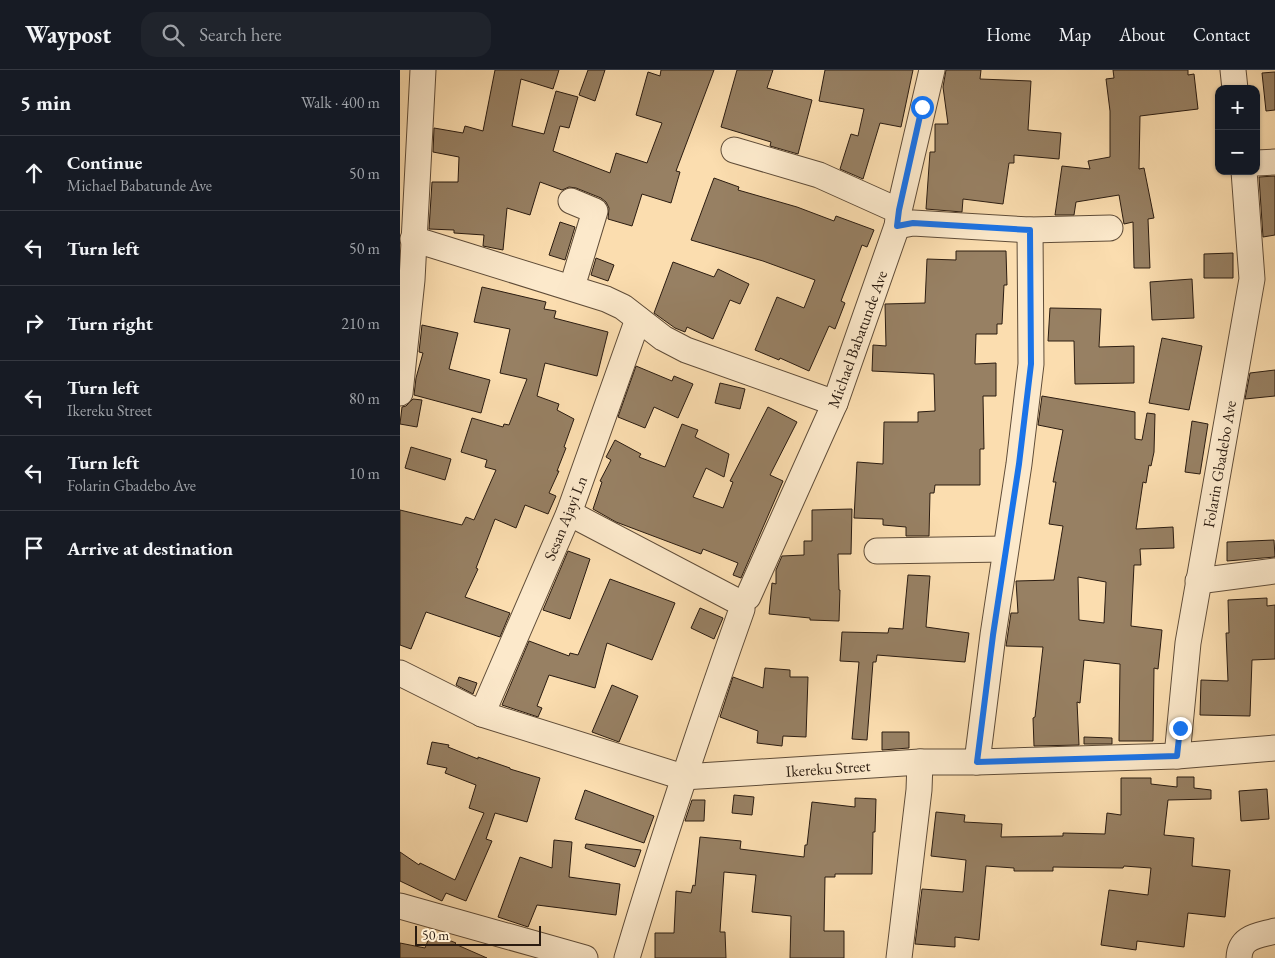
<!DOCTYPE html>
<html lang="en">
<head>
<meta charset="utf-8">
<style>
	:root { --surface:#171b24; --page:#20242c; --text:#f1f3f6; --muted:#9ea1a6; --line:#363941 }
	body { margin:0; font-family:"EB Garamond",serif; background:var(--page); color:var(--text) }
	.controls { position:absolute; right:15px; top:15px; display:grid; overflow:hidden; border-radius:10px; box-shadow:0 1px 4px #0004 }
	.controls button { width:45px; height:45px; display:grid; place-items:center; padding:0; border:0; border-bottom:1px solid var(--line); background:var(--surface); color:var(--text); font:25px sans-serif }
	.scale { position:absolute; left:15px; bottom:12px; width:126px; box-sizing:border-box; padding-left:5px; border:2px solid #2b1c11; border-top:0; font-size:14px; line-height:18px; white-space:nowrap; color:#2b1c11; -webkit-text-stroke:4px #fce9cb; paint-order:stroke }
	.stop { position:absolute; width:15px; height:15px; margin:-11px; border:4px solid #1a73e8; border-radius:50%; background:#fff }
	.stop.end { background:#1a73e8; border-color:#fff; box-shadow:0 1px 5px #0008 }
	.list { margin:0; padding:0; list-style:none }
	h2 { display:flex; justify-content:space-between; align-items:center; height:65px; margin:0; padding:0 20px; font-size:21px }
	h2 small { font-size:16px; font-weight:400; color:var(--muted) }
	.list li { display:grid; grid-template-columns:32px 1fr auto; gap:15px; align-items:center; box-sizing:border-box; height:75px; padding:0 20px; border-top:1px solid var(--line) }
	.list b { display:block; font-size:19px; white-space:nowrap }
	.list p { margin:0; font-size:16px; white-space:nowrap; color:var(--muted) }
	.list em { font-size:16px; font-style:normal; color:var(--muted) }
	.icon { flex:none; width:28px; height:28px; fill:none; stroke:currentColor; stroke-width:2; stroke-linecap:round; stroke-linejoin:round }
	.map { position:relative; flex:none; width:875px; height:888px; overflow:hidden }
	header { display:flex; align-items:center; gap:30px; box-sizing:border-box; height:70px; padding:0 25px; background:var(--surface); border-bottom:1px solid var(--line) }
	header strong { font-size:24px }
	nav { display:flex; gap:28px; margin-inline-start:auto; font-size:18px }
	.search { width:350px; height:45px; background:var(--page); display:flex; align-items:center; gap:12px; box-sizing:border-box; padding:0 18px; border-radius:15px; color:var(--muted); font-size:19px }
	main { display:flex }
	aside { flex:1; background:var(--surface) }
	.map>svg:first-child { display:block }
	.building { fill:#978063; stroke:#2b1c11; fill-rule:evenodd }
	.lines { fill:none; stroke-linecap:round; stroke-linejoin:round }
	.minor-casing { stroke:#5f4c38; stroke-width:27 }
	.minor { stroke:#fce9cb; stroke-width:25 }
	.route { stroke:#1a73e8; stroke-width:6 }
	.labels { text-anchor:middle; stroke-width:4; stroke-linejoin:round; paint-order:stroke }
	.street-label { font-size:16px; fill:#2b1c11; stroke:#fce9cb }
</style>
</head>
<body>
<header>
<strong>Waypost</strong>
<div class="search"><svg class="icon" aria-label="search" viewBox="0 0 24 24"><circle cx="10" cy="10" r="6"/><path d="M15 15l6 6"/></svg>Search here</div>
<nav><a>Home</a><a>Map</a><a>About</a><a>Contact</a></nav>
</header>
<main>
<aside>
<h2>5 min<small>Walk · 400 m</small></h2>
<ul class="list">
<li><svg class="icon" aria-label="ahead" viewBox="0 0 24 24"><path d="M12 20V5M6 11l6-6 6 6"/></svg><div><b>Continue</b><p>Michael Babatunde Ave</p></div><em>50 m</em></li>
<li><svg class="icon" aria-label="left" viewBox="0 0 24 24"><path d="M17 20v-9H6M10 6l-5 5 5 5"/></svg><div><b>Turn left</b></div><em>50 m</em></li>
<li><svg class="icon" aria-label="right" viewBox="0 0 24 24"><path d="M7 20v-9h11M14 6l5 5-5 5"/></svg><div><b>Turn right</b></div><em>210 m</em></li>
<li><svg class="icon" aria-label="left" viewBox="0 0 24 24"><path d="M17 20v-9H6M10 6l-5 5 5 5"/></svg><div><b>Turn left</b><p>Ikereku Street</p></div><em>80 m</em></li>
<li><svg class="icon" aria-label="left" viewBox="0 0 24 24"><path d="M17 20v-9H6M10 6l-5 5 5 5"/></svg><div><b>Turn left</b><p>Folarin Gbadebo Ave</p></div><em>10 m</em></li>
<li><svg class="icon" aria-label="arrive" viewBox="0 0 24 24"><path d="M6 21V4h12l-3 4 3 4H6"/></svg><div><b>Arrive at destination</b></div></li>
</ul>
</aside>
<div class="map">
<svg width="875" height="888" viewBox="0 0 875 888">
	<rect width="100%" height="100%" fill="#fbddaf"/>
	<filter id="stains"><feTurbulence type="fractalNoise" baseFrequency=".004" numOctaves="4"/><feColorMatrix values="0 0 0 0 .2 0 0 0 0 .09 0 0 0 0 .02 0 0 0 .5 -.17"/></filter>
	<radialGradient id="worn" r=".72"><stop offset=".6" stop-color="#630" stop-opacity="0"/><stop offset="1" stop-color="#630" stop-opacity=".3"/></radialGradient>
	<g class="building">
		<polygon points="95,0 159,0 153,19 121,9 112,56 144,64 156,21 178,27 169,58 160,56 153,81 210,103 216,83 247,93 262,53 236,45 248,2 260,6 261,0 314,0 276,101 280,102 271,133 242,124 232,156 208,149 209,138 206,132 201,128 176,118 169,117 162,120 140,112 130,145 107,138 103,180 83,176 84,165 54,163 54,160 29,159 32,112 58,112 59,87 33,82 34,58 63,63 65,56 83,61"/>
		<polygon points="188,0 205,0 195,31 179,25"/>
		<polygon points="337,0 373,0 367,18 412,30 398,84 370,76 371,72 321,57"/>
		<polygon points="425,0 513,0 501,57 480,53 463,109 440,99 451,64 458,66 464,39 419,31"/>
		<polygon points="546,0 581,0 580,9 631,11 628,60 661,63 659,89 614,85 614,93 609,93 603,134 563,129 562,142 526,139 530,82 535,82 535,54 548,54 543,17"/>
		<polygon points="713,0 788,0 788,5 794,4 798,39 740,46 739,99 744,98 754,148 748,149 750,198 734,198 733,152 724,154 719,125 676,132 674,145 655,145 662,96 690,99 688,91 710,87 710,41 706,9 714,8"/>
		<polygon points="875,2 875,40 866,41 862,3"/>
		<polygon points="875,106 875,165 863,167 859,107"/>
		<polygon points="314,108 339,117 338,120 397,137 434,151 436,146 474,160 467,177 462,175 441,231 445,233 435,259 429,256 409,301 380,288 379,290 355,280 377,227 404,238 415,210 363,191 291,170"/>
		<polygon points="160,152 175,157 165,190 149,185"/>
		<polygon points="556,181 606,181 607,215 604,215 602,254 597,254 597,264 576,264 575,294 596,293 596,326 583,326 584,379 580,379 580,415 535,415 534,423 530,423 529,466 506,466 506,457 483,455 483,449 454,448 457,392 483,394 484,352 518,352 518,342 535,341 534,304 472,301 473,275 486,276 485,234 525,233 527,189 556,190"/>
		<polygon points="833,183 833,208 804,208 804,184"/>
		<polygon points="196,188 214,195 208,211 191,205"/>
		<polygon points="273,192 314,207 318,199 349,214 340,234 330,230 313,269 287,257 285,262 275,258 254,243"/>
		<polygon points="792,209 794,248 752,250 750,212"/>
		<polygon points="82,217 146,232 144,239 156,241 154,248 208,262 197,306 145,293 137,326 159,334 157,340 174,349 164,377 166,378 157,401 159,401 149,423 156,426 148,444 125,435 116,458 95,449 76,498 78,499 65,527 110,543 100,567 26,542 11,579 0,575 0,440 62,455 66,447 74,450 96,400 85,397 87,390 61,382 72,348 103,357 104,354 109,355 127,309 100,303 110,259 74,252"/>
		<polygon points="650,238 701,239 699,277 734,276 734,313 675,314 674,271 648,271"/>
		<polygon points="22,255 58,263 49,299 90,310 81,343 14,325 16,308 23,283 19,282"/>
		<polygon points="762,268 802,276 789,340 749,333"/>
		<polygon points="236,296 272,311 274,306 293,314 278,348 254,337 245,358 218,347"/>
		<polygon points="875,300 875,326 845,329 850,303"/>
		<polygon points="320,313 345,319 340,339 315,333"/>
		<path d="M642,326L735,342V369L742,370L747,343L755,344L754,382L751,396L749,395L746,413L743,412L736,459L773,457L774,478L740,479L741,495H734L731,556L762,560L758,599L754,598L753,671H719L720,594L684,590L680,633L677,632L679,675L634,676L633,648L635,647L643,577L606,576L611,543H618L616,511L654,510L663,456L649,454L656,412H653L663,360L638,355ZM678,507L706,512L704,553L679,550Z"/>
		<polygon points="13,329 22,330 17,357 0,354 2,337 6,336"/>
		<polygon points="368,337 397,352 370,405 383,411 341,508 333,505 338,493 303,479 301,484 216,452 193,439 202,412 200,411 211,390 206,387 215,370 241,384 239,387 265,397 282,354 298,360 295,367 329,384 324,407 306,398 293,427 323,438 333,412 330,411"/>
		<polygon points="792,351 808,354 800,404 785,402"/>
		<polygon points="11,377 51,389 45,410 5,398"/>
		<polygon points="452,439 451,484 438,484 439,520 440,520 439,551 410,550 410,548 369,544 372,513 376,514 376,500 382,486 404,485 404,471 412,471 412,440"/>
		<polygon points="874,470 875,487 827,491 827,472"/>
		<polygon points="168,481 190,489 170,549 143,540"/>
		<polygon points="508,505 530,506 526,557 569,563 565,592 477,585 476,592 473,592 467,670 452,669 459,592 440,591 442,562 488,563 489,558 503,559"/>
		<polygon points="210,509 275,533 252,590 207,573 195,618 149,605 137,636 142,638 138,647 102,635 129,571 169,586 170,583 178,585"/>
		<polygon points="867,528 867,536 875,535 875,589 852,590 850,646 800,645 801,610 828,611 826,563 829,563 828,530"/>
		<polygon points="300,538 323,548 314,569 291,558"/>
		<polygon points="365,598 390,600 390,607 408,607 406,667 383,666 382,676 357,673 358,661 320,647 333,607 363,618"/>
		<polygon points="59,607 77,613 73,624 56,615"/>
		<polygon points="212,615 238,626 219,672 192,662"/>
		<polygon points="482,662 509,662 509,678 482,680"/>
		<polygon points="684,667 712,668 712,674 684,674"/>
		<polygon points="32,672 49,675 48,677 78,689 78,687 110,698 110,699 140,708 127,752 95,743 86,769 92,771 66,831 46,823 42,831 0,811 0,782 19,795 20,793 55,810 84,743 69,738 76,715 45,703 47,698 27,694"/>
		<polygon points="777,707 794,707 794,718 811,720 811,729 768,730 764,765 794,768 792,796 830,800 825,847 788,843 784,877 737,871 736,880 701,875 709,820 748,825 751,798 724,796 723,798 653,797 653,801 614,801 614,798 586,796 579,870 555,867 555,877 515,874 522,819 563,822 566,790 531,786 536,742 565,745 564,752 602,754 601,767 663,766 663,763 705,764 707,743 721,745 721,708 751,708 751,714 777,717"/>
		<polygon points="867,719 869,749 841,751 839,721"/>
		<polygon points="185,720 254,746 244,773 175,749"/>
		<polygon points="334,725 354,727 352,745 332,743"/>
		<polygon points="455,728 476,729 475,762 473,762 472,804 435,804 435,807 425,807 424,861 444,861 444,888 390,888 391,846 352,842 356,805 324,802 320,862 325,862 326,888 255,888 255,863 274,863 276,821 291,823 293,815 295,816 300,767 341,771 340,779 404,787 405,775 407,775 412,732 455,737"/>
		<polygon points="292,730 305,730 304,751 285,751"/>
		<polygon points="154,770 172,772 169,807 220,814 216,845 137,835 128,857 98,847 120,787 152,798"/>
		<polygon points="186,774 241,780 235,797 185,778"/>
		<polygon points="31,863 56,873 55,874 87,888 0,888 0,873 25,878"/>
	</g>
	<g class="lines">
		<g class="minor-casing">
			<g id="minor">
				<polyline points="833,0 835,19"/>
				<polyline points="334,80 419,105 499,141"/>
				<polyline points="856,93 875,92"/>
				<polyline points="171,131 195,141 172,217"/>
				<polyline points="497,156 513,153 630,160 710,158"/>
				<polyline points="13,169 206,229 223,237 263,268 286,280 435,333"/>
				<polyline points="0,323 12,210 23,0"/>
				<polyline points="169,443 333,529"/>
				<polyline points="477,481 605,479"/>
				<polyline points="798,511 875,501"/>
				<polyline points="348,527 435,333 497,156 499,141 532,0"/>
				<polyline points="0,603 82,644 283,707 520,692 577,692 777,686 875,678"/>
				<polyline points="82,644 169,443 238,249"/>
				<polyline points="777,686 788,573 852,209 844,101"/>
				<polyline points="577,692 593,565 619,394 631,294 630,160"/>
				<polyline points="0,836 185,888"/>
				<path d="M227,888C262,770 301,655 342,539"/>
				<polyline points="499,888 519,720 520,692"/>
				<path d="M839,888C840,866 858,866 875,861"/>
			</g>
		</g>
		<use href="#minor" class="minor"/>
	</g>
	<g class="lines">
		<polyline class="route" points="522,37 499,140 497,156 513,153 630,160 631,294 619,394 593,565 577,692 777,686 780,658"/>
	</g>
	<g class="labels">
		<g class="street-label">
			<text transform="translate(457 269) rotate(-70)" y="6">Michael Babatunde Ave</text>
			<text transform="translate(819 394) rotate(-80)" y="6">Folarin Gbadebo Ave</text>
			<text transform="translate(165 448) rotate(-68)" y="6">Sesan Ajayi Ln</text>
			<text transform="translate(428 698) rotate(-4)" y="6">Ikereku Street</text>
		</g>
	</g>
	<rect width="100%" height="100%" filter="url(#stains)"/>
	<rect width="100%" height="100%" fill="url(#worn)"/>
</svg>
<div class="controls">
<button>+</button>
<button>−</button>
</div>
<div class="scale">50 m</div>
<div class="stop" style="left:522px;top:37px"></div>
<div class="stop end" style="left:780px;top:658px"></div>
</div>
</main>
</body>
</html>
